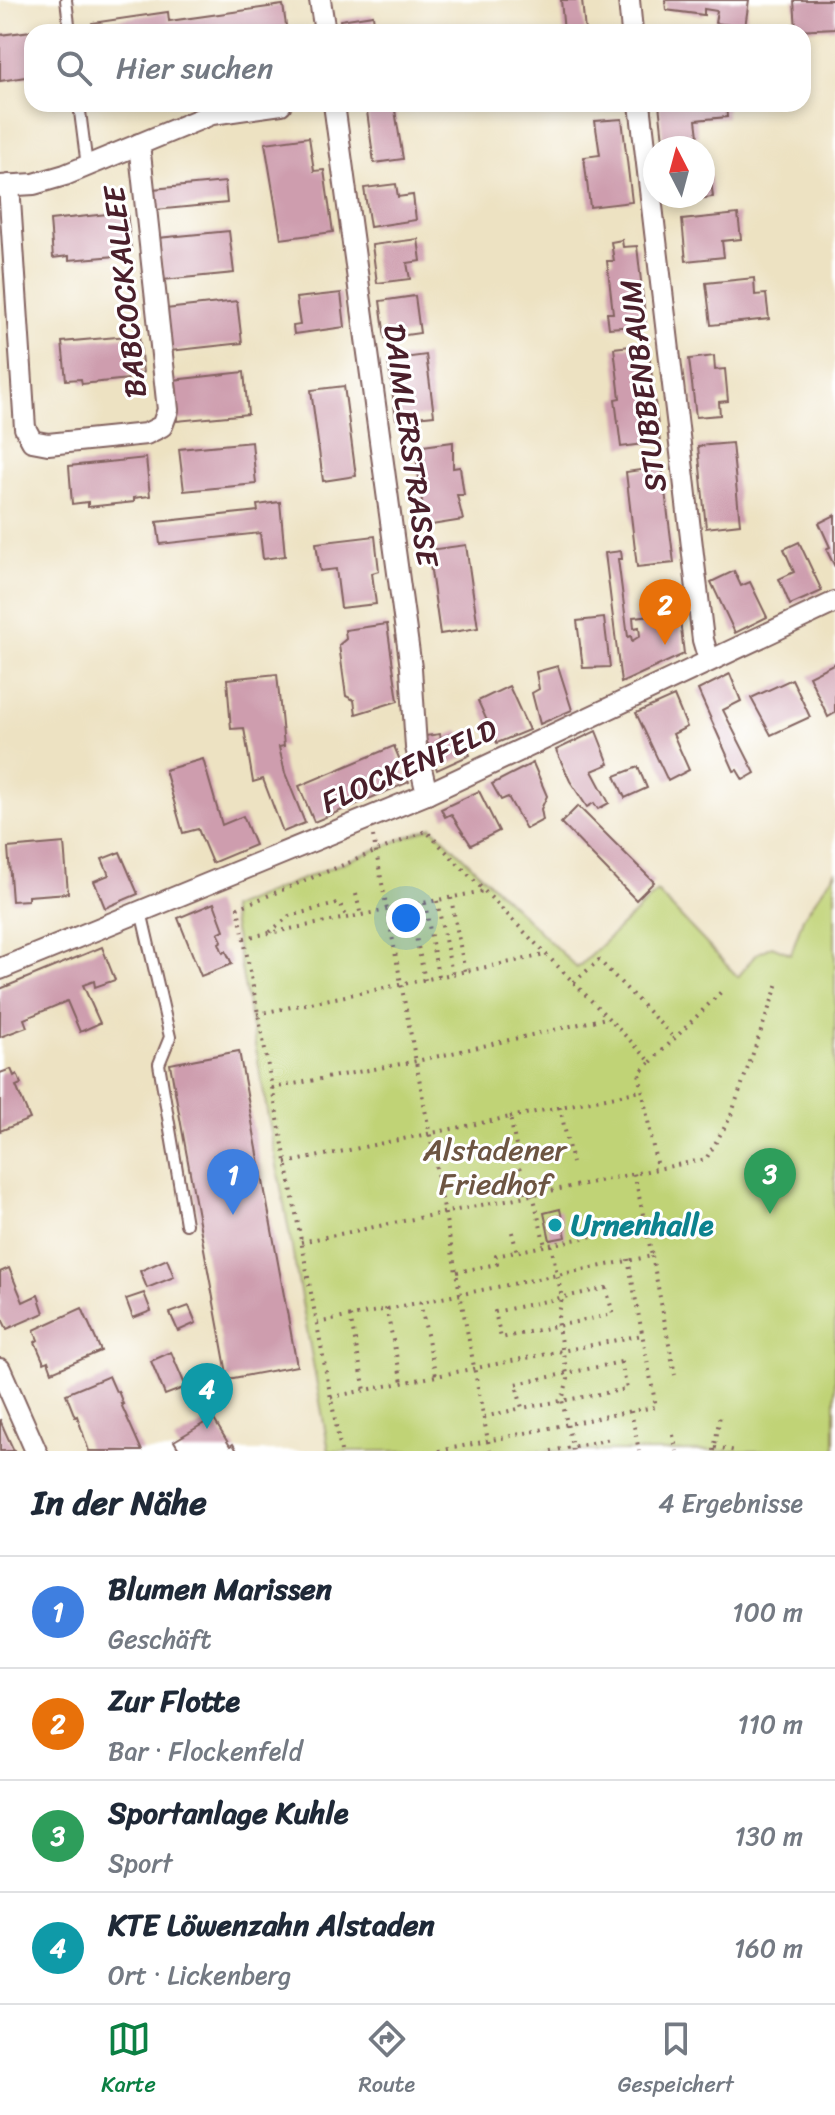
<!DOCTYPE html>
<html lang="de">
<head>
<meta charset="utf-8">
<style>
	:root { --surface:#fff; --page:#f6f6f7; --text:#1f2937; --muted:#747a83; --line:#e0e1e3; --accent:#0b8043 }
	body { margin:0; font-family:Sriracha,sans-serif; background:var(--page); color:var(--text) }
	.compass { position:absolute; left:643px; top:136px; width:72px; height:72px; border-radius:50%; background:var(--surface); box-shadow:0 4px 12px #0003; rotate:354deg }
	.you { position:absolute; left:406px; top:918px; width:28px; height:28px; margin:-20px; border:6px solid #fff; border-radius:50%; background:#1a73e8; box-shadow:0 0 0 12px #1a73e833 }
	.badge { display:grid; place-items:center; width:52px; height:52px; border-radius:50%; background:var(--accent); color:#fff; font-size:26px; font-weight:700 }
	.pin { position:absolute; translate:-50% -66px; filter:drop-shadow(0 2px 4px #0008) }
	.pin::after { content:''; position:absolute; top:42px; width:28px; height:24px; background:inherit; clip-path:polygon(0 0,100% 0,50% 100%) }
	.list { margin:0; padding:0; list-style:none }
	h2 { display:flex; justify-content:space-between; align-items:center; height:104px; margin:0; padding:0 32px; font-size:34px }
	h2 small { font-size:26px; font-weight:400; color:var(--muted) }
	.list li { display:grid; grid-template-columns:52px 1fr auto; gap:24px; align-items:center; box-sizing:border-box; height:112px; padding:0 32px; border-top:2px solid var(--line) }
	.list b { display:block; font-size:30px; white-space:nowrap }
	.list p { margin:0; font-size:26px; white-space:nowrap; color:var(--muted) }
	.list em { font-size:26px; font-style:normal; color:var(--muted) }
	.icon { flex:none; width:44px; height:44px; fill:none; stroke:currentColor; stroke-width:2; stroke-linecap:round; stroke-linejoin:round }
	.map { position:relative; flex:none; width:835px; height:1451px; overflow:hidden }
	.search { position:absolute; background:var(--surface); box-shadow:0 4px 12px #0003; left:24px; right:24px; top:24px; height:88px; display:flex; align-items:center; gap:20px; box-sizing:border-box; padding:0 28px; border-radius:24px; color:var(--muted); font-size:30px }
	.sheet { height:552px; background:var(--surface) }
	nav { display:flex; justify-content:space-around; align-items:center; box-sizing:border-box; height:112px; border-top:2px solid var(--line); background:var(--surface); font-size:22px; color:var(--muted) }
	nav a { display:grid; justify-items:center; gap:4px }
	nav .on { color:var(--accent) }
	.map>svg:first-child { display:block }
	.green { fill:#c0d376; stroke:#857950; stroke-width:2 }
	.building { fill:#ce9dae }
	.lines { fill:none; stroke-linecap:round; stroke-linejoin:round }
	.service-casing { stroke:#836360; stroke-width:14 }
	.minor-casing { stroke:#836360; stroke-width:24 }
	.path { stroke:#836360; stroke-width:4; stroke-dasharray:2 6; stroke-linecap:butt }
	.service { stroke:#fff; stroke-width:10 }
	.minor { stroke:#fff; stroke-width:20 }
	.culture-dot { fill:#0f9aa8; stroke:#fff; stroke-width:3 }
	.labels { text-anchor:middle; stroke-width:6; stroke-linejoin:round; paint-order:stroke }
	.street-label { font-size:30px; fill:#4a1f2b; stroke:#fff }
	.park-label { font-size:30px; fill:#6d5542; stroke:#fff }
	.culture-label { font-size:30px; font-weight:bold; fill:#0d838f; stroke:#fff; text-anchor:start }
</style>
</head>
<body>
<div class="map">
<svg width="835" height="1451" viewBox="0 0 835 1451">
	<rect width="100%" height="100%" fill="#fff"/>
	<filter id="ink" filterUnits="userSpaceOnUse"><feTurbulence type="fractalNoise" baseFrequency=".0125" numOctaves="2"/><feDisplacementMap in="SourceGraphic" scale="16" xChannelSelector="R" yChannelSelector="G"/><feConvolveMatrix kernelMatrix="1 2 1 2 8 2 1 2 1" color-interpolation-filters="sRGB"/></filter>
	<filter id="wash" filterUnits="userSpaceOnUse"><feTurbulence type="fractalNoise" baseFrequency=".006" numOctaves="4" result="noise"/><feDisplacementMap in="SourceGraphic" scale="32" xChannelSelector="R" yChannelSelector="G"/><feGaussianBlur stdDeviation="1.8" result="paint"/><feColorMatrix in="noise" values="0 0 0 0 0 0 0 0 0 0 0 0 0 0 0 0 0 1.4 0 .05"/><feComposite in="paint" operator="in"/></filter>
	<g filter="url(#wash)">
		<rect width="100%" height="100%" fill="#ede2c2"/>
		<polygon class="green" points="432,827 577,968 657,892 738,977 756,954 772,946 791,954 803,918 835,872 835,1451 329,1451 230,908"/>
		<g id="blocks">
			<g class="building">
				<polygon points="561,0 582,0 585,32 564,32"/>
				<polygon points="665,0 749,0 745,27 715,23 717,11 704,9 704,15 666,10"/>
				<polygon points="794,0 835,0 835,28 796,30"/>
				<polygon points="283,5 287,32 93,32 92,23 168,12 169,21"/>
				<polygon points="373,15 375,32 342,32 340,20"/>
				<polygon points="32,31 32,76 0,81 0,35"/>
				<polygon points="366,104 394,104 403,159 374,163"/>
				<polygon points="659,104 726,104 727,117 696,120 698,136 663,140"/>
				<polygon points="622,119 632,202 590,207 584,157 600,155 595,121"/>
				<polygon points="309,137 314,171 324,170 333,232 281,239 265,143"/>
				<polygon points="708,156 713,197 680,201 680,196 703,196 703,157"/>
				<polygon points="225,182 227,203 155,210 153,189"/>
				<polygon points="396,184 398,197 413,195 416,220 370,227 364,188"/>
				<polygon points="127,212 131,250 115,251 116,256 69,260 69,256 53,258 50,220"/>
				<polygon points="738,214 741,239 722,241 724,257 686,261 682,220"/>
				<polygon points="229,231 234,273 163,280 158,238"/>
				<polygon points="418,239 421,261 407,263 410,279 377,283 372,245"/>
				<polygon points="622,240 623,247 637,246 646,325 609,328 607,313 613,313 607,261 614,261 611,242"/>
				<polygon points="754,278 755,295 766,294 769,319 711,325 706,283"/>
				<polygon points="341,293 345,327 294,334 293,326 300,325 296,298"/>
				<polygon points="415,296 420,333 385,338 380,301"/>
				<polygon points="237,301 242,343 170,351 166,309"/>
				<polygon points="139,335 143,373 128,374 128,379 82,384 81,379 66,380 62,342"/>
				<polygon points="648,344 660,442 621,447 615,399 620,398 614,348"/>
				<polygon points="426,355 434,415 396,419 388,360"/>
				<polygon points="714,356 715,370 725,369 728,401 719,402 720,415 696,417 689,359"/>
				<polygon points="244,372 248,414 177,421 173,380"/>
				<polygon points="344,386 356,476 323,481 311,390"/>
				<polygon points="252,442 256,484 184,491 179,449"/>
				<polygon points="453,442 453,468 460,467 464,495 457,495 463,520 425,526 415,447"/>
				<polygon points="732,443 740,524 706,528 698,446"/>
				<polygon points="146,458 150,496 134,498 134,502 88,507 88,502 72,504 69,466"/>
				<polygon points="662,467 674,563 637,567 626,472"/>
				<polygon points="280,502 285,556 263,559 260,533 160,544 157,522 258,511 257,505"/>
				<polygon points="835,515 835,567 826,549 830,547 819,523"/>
				<polygon points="375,536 379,571 372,573 376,604 341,608 336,569 320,571 316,543"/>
				<polygon points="799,542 822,591 790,605 779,579 794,572 784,549"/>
				<polygon points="466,545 478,628 440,634 428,550"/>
				<polygon points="621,551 622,559 618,559 628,637 631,636 632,641 640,636 639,627 634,628 633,617 653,615 651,597 677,594 684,654 621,683 605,553"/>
				<polygon points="734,571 741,586 750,582 767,617 735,633 711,582"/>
				<polygon points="604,618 610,667 583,668 577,621"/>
				<polygon points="387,624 398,701 356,714 354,700 346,696 339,645 346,639 345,630"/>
				<polygon points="835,663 835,713 828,717 809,676"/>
				<polygon points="558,666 572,710 540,724 532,693 539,689 536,672"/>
				<polygon points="277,674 284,746 279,747 285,773 305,823 283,832 263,779 253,782 244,728 231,729 227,679"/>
				<polygon points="730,674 741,701 723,710 755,773 743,780 737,770 734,771 698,690"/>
				<polygon points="792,679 810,717 771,735 751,698"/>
				<polygon points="509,686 529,730 497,743 478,701"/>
				<polygon points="674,696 687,727 673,734 689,770 668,781 636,713"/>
				<polygon points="459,730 470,755 437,770 425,736 440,734 441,739"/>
				<polygon points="596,731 609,764 592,771 609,803 598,809 594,803 587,807 570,781 556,750"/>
				<polygon points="394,746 409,782 314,822 299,786"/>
				<polygon points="203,759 222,825 243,816 255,845 212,863 198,829 183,833 165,770"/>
				<polygon points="533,763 547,796 541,809 543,820 526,829 508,797 501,800 492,784"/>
				<polygon points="638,767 647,788 625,798 615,776"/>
				<polygon points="479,791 499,831 471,845 451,814 445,817 441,809"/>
				<polygon points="578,806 654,882 636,900 561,823"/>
				<polygon points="64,843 68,893 28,896 28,900 12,901 8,848"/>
				<polygon points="120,852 138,894 105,908 94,881 109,875 102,859"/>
				<polygon points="214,903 224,930 218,933 222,941 219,943 223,953 226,951 232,964 201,976 178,918"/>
				<polygon points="102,947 115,980 95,987 94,981 83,985 100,1023 80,1032 67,1001 24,1019 27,1027 0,1037 0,989"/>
				<polygon points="239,1051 297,1366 228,1379 170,1064"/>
				<polygon points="11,1069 14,1076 17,1074 21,1084 16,1086 30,1119 0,1131 0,1073"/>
				<polygon points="560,1209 566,1237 550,1240 544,1213"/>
				<polygon points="167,1259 174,1277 147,1288 140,1271"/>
				<polygon points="9,1268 23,1302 38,1295 44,1313 7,1329 0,1315 0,1272"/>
				<polygon points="144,1293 151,1311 133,1318 126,1299"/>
				<polygon points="189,1306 196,1323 178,1331 170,1313"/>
				<polygon points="82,1308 101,1351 52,1372 48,1361 44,1363 35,1342 38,1340 34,1330"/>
				<polygon points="171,1352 186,1387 165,1395 151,1361"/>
				<polygon points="109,1376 116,1392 118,1391 123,1404 121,1404 142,1451 89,1451 77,1416 75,1417 66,1394"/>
				<polygon points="213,1418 230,1446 233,1444 237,1451 180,1451 174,1441"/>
				<polygon points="0,1419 3,1427 14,1451 0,1451"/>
			</g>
		</g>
	</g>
	<g filter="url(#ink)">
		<use href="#blocks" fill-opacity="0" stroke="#836360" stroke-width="2"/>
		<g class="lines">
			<g class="service-casing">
				<g id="service">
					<polyline points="66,0 70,32"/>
					<polyline points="79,104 87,166"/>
					<polyline points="141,911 170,1037 159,1064 186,1224"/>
				</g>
			</g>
			<g class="minor-casing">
				<g id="minor">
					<polyline points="320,0 325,32"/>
					<polyline points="629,0 632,32"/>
					<polyline points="334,104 411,668 416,747 427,794"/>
					<polyline points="640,104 703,640 709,660"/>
					<polyline points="9,185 25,428 32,441 48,444 146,434 162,426 168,410 139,144"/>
					<polyline points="0,186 34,184 65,175 212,114 281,104"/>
					<polyline points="0,969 427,794 835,602"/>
					<polyline points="0,1369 36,1451"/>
				</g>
			</g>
			<g class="path">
				<polyline points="373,836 490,1451"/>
				<polyline points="356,894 361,916"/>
				<polyline points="451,898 465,972"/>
				<polyline points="437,901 452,973"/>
				<polyline points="425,903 438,976"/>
				<polyline points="410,908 425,980"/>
				<polyline points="270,932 289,916 340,903 347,918"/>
				<polyline points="244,938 484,891"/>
				<polyline points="574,982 599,960 674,1038"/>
				<polyline points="257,1014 545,955"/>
				<polyline points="651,1062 721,992"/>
				<polyline points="272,1088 417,1061 606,1018"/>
				<polyline points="560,1107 572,1163"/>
				<polyline points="510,1117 641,1091"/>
				<polyline points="286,1163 510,1117 526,1195"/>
				<polyline points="533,1194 545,1246"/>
				<polyline points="512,1232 517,1252"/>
				<polyline points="301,1242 706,1159 730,1118 778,983"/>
				<polyline points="551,1245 562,1298 557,1322 568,1379 562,1400 573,1451"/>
				<polyline points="652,1256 675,1375"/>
				<polyline points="628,1259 656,1407 631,1411 639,1451"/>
				<polyline points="457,1272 497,1264 496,1256 645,1225"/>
				<polygon points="606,1288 613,1314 501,1338 495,1312"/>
				<polyline points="420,1302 436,1376"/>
				<polyline points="386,1308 402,1382"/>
				<polyline points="350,1316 365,1390"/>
				<polyline points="317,1323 652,1256 634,1173"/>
				<polygon points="621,1362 627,1389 522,1408 516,1384"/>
				<polyline points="331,1397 642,1335"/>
				<polyline points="484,1417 522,1408"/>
				<polyline points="673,1435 677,1451"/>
				<polyline points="715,1447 736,1451"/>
				<polyline points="341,1451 238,908 426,831 651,1062 639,1073 657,1168"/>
				<polyline points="439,1451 631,1411"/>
				<polyline points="551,1451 611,1439"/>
				<polyline points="714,1451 720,1415"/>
			</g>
			<use href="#service" class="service"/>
			<use href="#minor" class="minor"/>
		</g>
	</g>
	<circle class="culture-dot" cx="555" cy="1225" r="8"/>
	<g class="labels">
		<g class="street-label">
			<text transform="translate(125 292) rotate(-96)" y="10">BABCOCKALLEE</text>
			<text transform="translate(643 386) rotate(-97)" y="10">STUBBENBAUM</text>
			<text transform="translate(411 445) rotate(82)" y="10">DAIMLERSTRASSE</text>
			<text transform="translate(409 766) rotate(-24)" y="10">FLOCKENFELD</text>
		</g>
		<g class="park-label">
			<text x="495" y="1160">Alstadener<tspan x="495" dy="34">Friedhof</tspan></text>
		</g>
		<g class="culture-label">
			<text x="571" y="1235">Urnenhalle</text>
		</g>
	</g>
</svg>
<svg class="compass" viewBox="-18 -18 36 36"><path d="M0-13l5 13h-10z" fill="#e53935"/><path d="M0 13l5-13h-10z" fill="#747a83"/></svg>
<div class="you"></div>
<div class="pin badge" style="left:233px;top:1215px;background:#3f7fe0">1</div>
<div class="pin badge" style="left:665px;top:645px;background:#e8710a">2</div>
<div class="pin badge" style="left:770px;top:1214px;background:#2e9e5b">3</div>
<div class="pin badge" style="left:207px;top:1429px;background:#0f9aa8">4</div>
<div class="search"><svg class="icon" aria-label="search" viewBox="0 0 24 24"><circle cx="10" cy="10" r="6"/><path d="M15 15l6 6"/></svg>Hier suchen</div>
</div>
<section class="sheet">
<h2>In der Nähe<small>4 Ergebnisse</small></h2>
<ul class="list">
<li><span class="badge" style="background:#3f7fe0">1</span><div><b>Blumen Marissen</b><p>Geschäft</p></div><em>100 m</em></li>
<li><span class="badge" style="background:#e8710a">2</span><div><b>Zur Flotte</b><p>Bar · Flockenfeld</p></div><em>110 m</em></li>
<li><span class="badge" style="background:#2e9e5b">3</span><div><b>Sportanlage Kuhle</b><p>Sport</p></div><em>130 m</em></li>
<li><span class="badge" style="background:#0f9aa8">4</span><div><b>KTE Löwenzahn Alstaden</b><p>Ort · Lickenberg</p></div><em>160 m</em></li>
</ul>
</section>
<nav>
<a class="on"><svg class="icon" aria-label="map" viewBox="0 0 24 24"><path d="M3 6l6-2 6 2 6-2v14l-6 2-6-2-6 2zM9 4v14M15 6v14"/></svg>Karte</a>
<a><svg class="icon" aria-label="directions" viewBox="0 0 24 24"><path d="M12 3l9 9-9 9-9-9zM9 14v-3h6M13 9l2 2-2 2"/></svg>Route</a>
<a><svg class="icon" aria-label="saved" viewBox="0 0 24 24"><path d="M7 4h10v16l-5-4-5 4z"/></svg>Gespeichert</a>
</nav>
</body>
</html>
